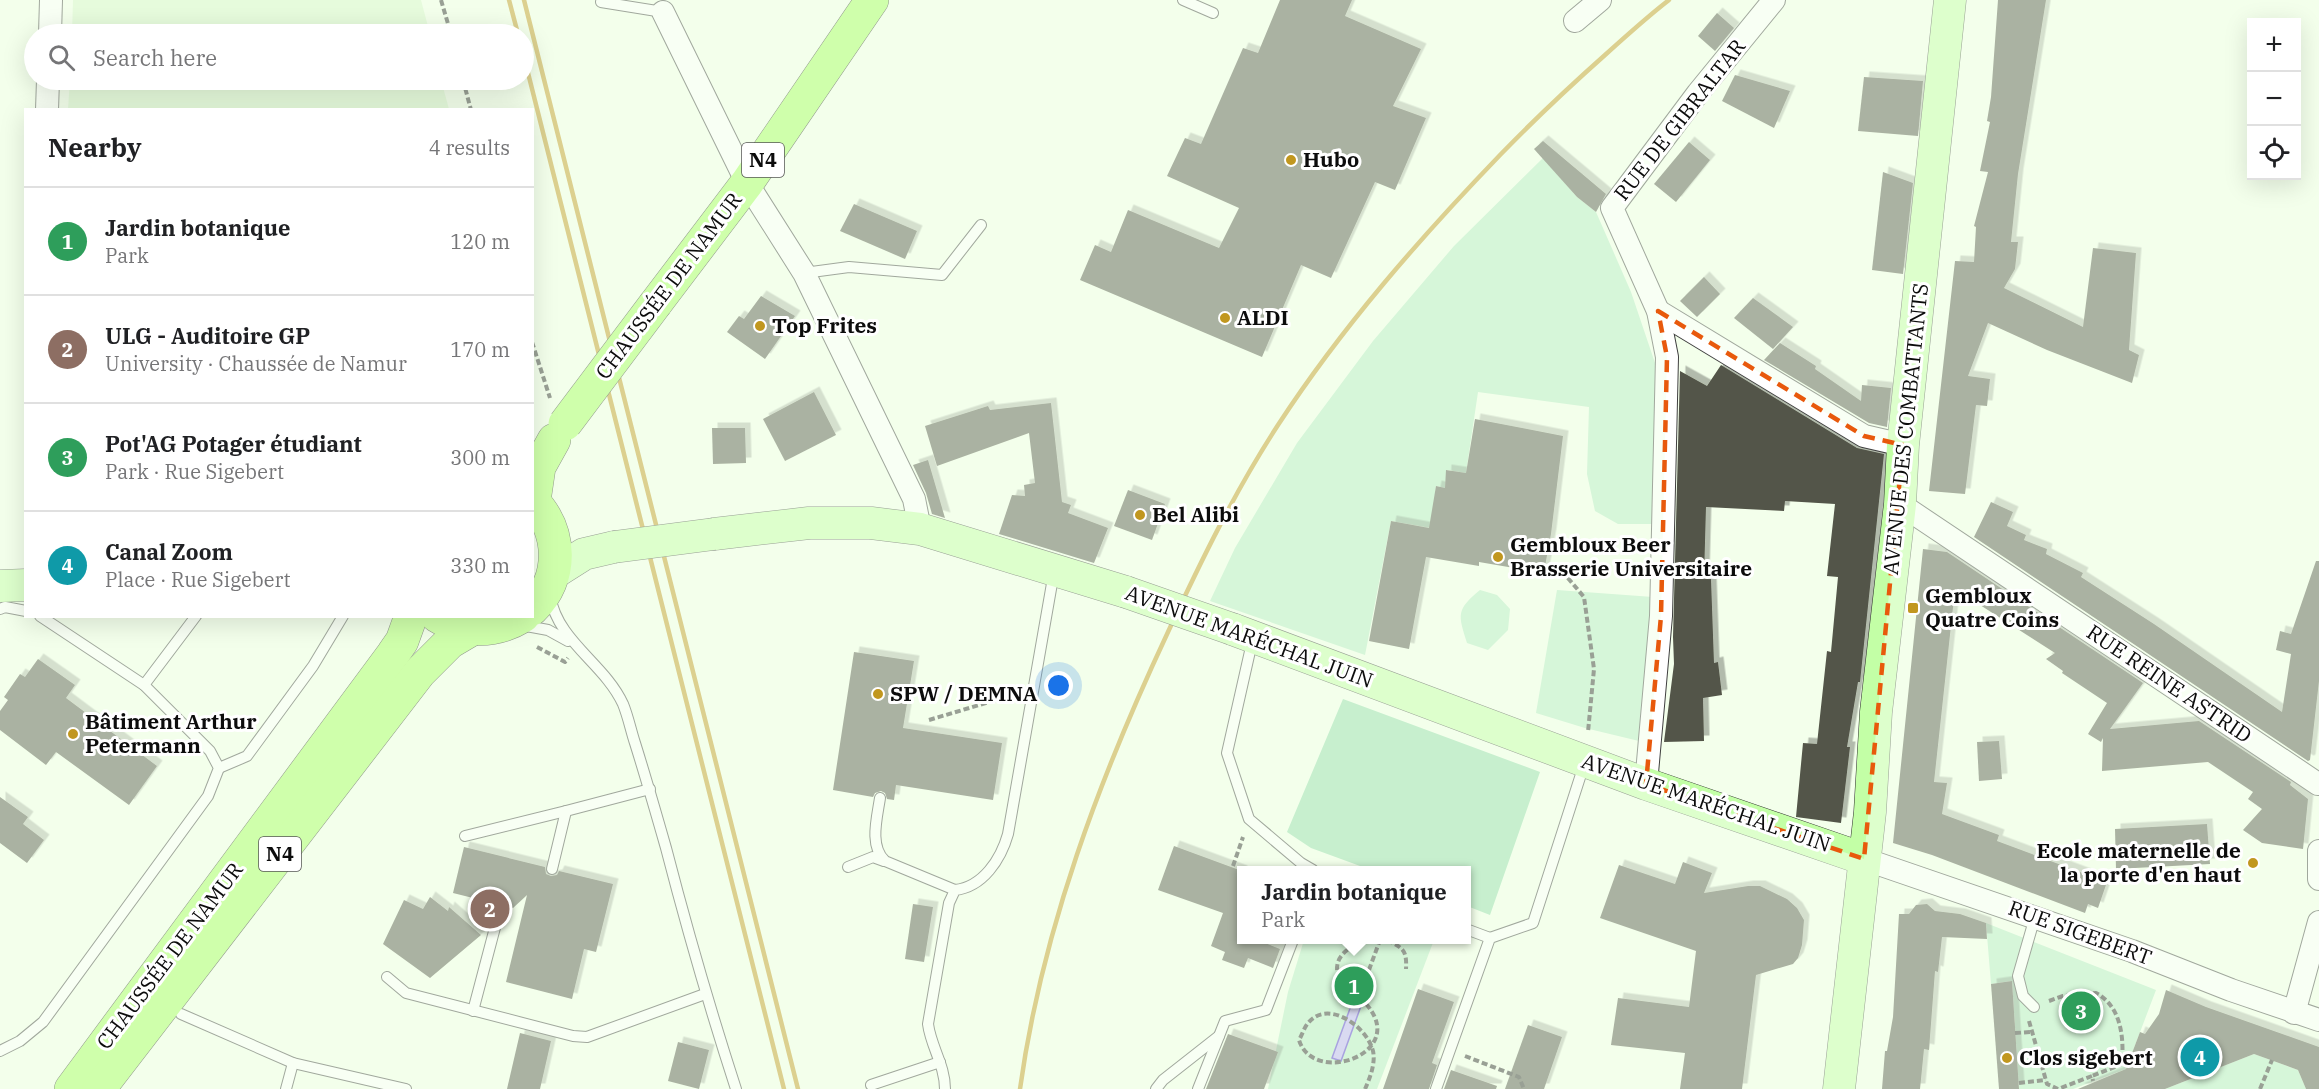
<!DOCTYPE html>
<html lang="en">
<head>
<meta charset="utf-8">
<style>
	:root { --surface:#fff; --page:#f2f2f2; --text:#202124; --muted:#757577; --line:#e0e0e0; --accent:#111827 }
	body { margin:0; font-family:"IBM Plex Serif",serif; background:var(--page); color:var(--text) }
	.controls { position:absolute; right:18px; top:18px; display:grid; overflow:hidden; border-radius:0px; box-shadow:0 6px 24px #0002 }
	.controls button { width:54px; height:54px; display:grid; place-items:center; padding:0; border:0; border-bottom:2px solid var(--line); background:var(--surface); color:var(--text); font:30px sans-serif }
	.you { position:absolute; left:1059px; top:686px; width:21px; height:21px; margin:-15px; border:4px solid #fff; border-radius:50%; background:#1a73e8; box-shadow:0 0 0 9px #1a73e833 }
	.badge { display:grid; place-items:center; width:39px; height:39px; border-radius:50%; background:var(--accent); color:#fff; font-size:20px; font-weight:700 }
	.pin { position:absolute; translate:-50% -50%; border:3px solid #fff; box-shadow:0 2px 6px #0006 }
	.popup { position:absolute; left:1237px; top:866px; width:234px; height:78px; box-sizing:border-box; display:grid; place-content:center; border-radius:0px; background:var(--surface); filter:drop-shadow(0 2px 4px #0005); font-size:20px; white-space:nowrap; color:var(--muted) }
	.popup b { font-size:22px; color:var(--text) }
	.popup::after { content:''; position:absolute; left:50%; top:100%; margin-left:-12px; border:12px solid transparent; border-top-color:var(--surface) }
	.list { margin:0; padding:0; list-style:none }
	h2 { display:flex; justify-content:space-between; align-items:center; height:78px; margin:0; padding:0 24px; font-size:26px }
	h2 small { font-size:20px; font-weight:400; color:var(--muted) }
	.list li { display:grid; grid-template-columns:39px 1fr auto; gap:18px; align-items:center; box-sizing:border-box; height:108px; padding:0 24px; border-top:2px solid var(--line) }
	.list b { display:block; font-size:22px; white-space:nowrap }
	.list p { margin:0; font-size:20px; white-space:nowrap; color:var(--muted) }
	.list em { font-size:20px; font-style:normal; color:var(--muted) }
	.icon { flex:none; width:33px; height:33px; fill:none; stroke:currentColor; stroke-width:2; stroke-linecap:round; stroke-linejoin:round }
	.map { position:relative; flex:none; width:2319px; height:1089px; overflow:hidden }
	.search { position:absolute; background:var(--surface); box-shadow:0 6px 24px #0002; left:24px; top:24px; width:510px; height:66px; display:flex; align-items:center; gap:15px; box-sizing:border-box; padding:0 21px; border-radius:33px; color:var(--muted); font-size:22px }
	.panel { position:absolute; background:var(--surface); box-shadow:0 6px 24px #0002; left:24px; top:108px; width:510px; height:510px; border-radius:0px }
	.map>svg:first-child { display:block }
	.farmland { fill:#d7f6cb }
	.green { fill:#b4eac3 }
	.forest { fill:#92dcab }
	.water { fill:#baaef8; stroke:#5032d2; stroke-width:1.5 }
	.building { fill:#535548; filter:url(#shadow) }
	.lines { fill:none; stroke-linecap:round; stroke-linejoin:round }
	.lane-casing { stroke:#3f3f3f; stroke-width:12 }
	.street-casing { stroke:#3f3f3f; stroke-width:24 }
	.secondary-casing { stroke:#2e2e2e; stroke-width:33 }
	.primary-casing { stroke:#1d1d1d; stroke-width:34 }
	.path { stroke:#2e2e2e; stroke-width:4; stroke-dasharray:6 3; stroke-linecap:butt }
	.lane { stroke:#fff; stroke-width:10 }
	.street { stroke:#fff; stroke-width:22 }
	.secondary { stroke:#c3ffa6; stroke-width:32 }
	.primary { stroke:#a5fe5d; stroke-width:33 }
	.rail { stroke:#c1971f; stroke-width:4.5 }
	.secondary-bridge-casing { stroke:#2e2e2e; stroke-width:33; stroke-linecap:butt }
	.primary-bridge-casing { stroke:#1d1d1d; stroke-width:34; stroke-linecap:butt }
	.secondary-bridge { stroke:#c3ffa6; stroke-width:32 }
	.primary-bridge { stroke:#a5fe5d; stroke-width:33 }
	.marked { fill:none; stroke:#e8590c; stroke-width:4.5; stroke-dasharray:12 8; stroke-linejoin:round }
	.poi-dot { fill:#c1971f; stroke:#fff; stroke-width:2 }
	.labels { text-anchor:middle; stroke-width:6; stroke-linejoin:round; paint-order:stroke }
	.shield { fill:#fff; stroke:#555; stroke-width:1.5 }
	.shield-label { font-size:20px; font-weight:bold; fill:#0c0c0c }
	.street-label { font-size:21px; fill:#0c0c0c; stroke:#fff }
	.poi-label { font-size:21px; font-weight:bold; fill:#0c0c0c; stroke:#fff; text-anchor:start }
</style>
</head>
<body>
<div class="map">
<svg width="2319" height="1089" viewBox="0 0 2319 1089">
	<defs>
		<filter id="shadow"><feDropShadow dx="5.5" dy="-5.5" stdDeviation="0" flood-color="#0004"/></filter>
	</defs>
	<rect width="100%" height="100%" fill="#f3ffeb"/>
	<g class="farmland">
		<polygon points="73,0 421,0 430,34 72,34"/>
		<polygon points="70,80 441,80 449,109 68,109"/>
	</g>
	<g class="green">
		<polygon points="1543,158 1577,197 1596,212 1631,292 1655,363 1654,524 1618,524 1595,511 1587,474 1589,407 1478,392 1466,473 1447,470 1445,488 1436,486 1431,528 1391,521 1365,655 1210,601 1235,548 1297,443 1373,341 1454,246"/>
		<path d="M1480,590L1497,595L1510,609L1508,630L1488,650L1467,643C1458,614 1456,610 1480,590Z"/>
		<polygon points="1557,590 1653,597 1639,741 1585,728 1536,713"/>
		<polygon points="1986,923 2156,990 2126,1069 2073,1089 2019,1089 2012,981 1991,984"/>
		<polygon points="1304,940 1434,940 1377,1089 1268,1089 1288,992"/>
		<polygon points="2254,1054 2298,1070 2306,1089 2165,1089"/>
	</g>
	<polygon class="forest" points="1343,699 1540,772 1490,915 1467,906 1466,870 1371,870 1311,848 1287,832"/>
	<polygon class="water" points="1352,1003 1361,1006 1341,1061 1332,1058"/>
	<g class="building">
		<polygon points="1280,0 1352,0 1345,16 1421,49 1393,106 1426,118 1395,190 1375,182 1331,278 1301,265 1262,357 1080,280 1095,245 1111,252 1128,210 1219,248 1239,208 1167,176 1185,138 1201,144 1243,48 1258,53"/>
		<polygon points="1998,0 2046,0 2018,174 2011,242 2018,242 2015,269 2004,288 2083,327 2093,248 2136,253 2129,350 2139,355 2132,383 2047,350 1988,323 1968,376 1990,379 1987,406 1976,405 1965,494 1929,491 1955,261 1974,262 1976,227 1974,226 1988,172 1980,171 1990,122 1987,121 1991,97"/>
		<polygon points="1717,13 1734,28 1715,51 1698,36"/>
		<polygon points="1735,75 1790,91 1774,128 1722,101"/>
		<polygon points="1864,77 1923,81 1918,136 1858,131"/>
		<polygon points="1543,141 1606,194 1596,212 1577,197 1534,149"/>
		<polygon points="1689,142 1710,160 1676,202 1654,184"/>
		<polygon points="1883,172 1913,183 1903,274 1872,270"/>
		<polygon points="854,204 917,231 905,259 840,231"/>
		<polygon points="1704,277 1720,294 1697,317 1680,301"/>
		<polygon points="761,296 795,316 765,359 727,332 739,316 744,319"/>
		<polygon points="1753,298 1793,327 1773,349 1734,318"/>
		<polygon points="1780,343 1816,366 1815,369 1861,401 1862,385 1891,388 1887,427 1869,423 1764,360"/>
		<polygon points="1721,365 1857,448 1884,454 1860,682 1858,682 1847,747 1850,747 1841,823 1796,817 1803,743 1817,744 1827,651 1831,652 1838,577 1827,576 1835,504 1785,501 1784,511 1706,507 1704,578 1711,579 1714,663 1718,662 1722,695 1703,698 1704,741 1664,742 1674,664 1673,637 1680,371 1707,386"/>
		<polygon points="814,392 836,435 785,461 763,419"/>
		<polygon points="1051,403 1062,502 1071,505 1068,513 1108,528 1094,563 999,534 1012,495 1025,496 1024,485 1035,483 1029,433 937,466 925,426 988,406 990,410"/>
		<polygon points="1475,419 1563,436 1551,534 1543,577 1520,573 1520,569 1479,562 1479,566 1426,557 1409,649 1369,641 1391,521 1429,528 1436,486 1445,488 1446,470 1466,473"/>
		<polygon points="712,428 745,428 746,463 713,464"/>
		<polygon points="928,460 945,518 932,514 926,493 913,465"/>
		<polygon points="1128,490 1165,504 1152,540 1114,526"/>
		<polygon points="1991,502 2013,512 2007,526 2026,535 2024,540 2047,549 2046,554 2083,573 2081,577 2154,624 2282,712 2291,654 2276,650 2280,631 2291,634 2316,561 2319,561 2319,681 2310,760 2308,761 1974,537"/>
		<polygon points="1923,549 1947,552 2143,683 2110,729 2199,721 2291,782 2290,785 2308,799 2303,849 2262,843 2243,830 2262,809 2248,799 2253,792 2208,762 2102,771 2103,738 2101,742 2088,734 2107,703 2062,673 2063,671 2046,659 2055,653 1955,589 1934,782 1947,783 1942,814 1999,835 1997,841 2107,882 2098,908 2088,904 2085,913 1932,855 1893,843"/>
		<polygon points="854,652 914,661 903,728 1002,743 993,800 896,785 894,800 887,799 885,793 881,791 875,793 873,797 833,790"/>
		<polygon points="38,659 75,685 66,698 157,766 129,805 56,752 46,765 0,730 0,711 8,700 4,697 20,674 25,677"/>
		<polygon points="1999,741 2002,779 1979,781 1977,742"/>
		<polygon points="0,797 28,817 23,824 44,840 27,863 0,843"/>
		<polygon points="2207,824 2210,864 2116,869 2115,829"/>
		<polygon points="1174,846 1242,871 1242,939 1255,939 1280,949 1273,968 1248,958 1244,968 1222,960 1225,952 1211,946 1223,913 1158,890"/>
		<polygon points="464,847 545,867 546,874 551,876 557,875 559,871 613,884 596,952 584,949 572,999 506,982 527,895 513,908 453,893"/>
		<polygon points="1683,862 1712,873 1704,893 1748,886 1760,886 1787,899 1797,908 1804,920 1802,945 1798,958 1793,964 1756,975 1742,1089 1680,1089 1685,1053 1611,1045 1618,998 1689,1007 1696,951 1600,918 1619,865 1675,884"/>
		<polygon points="430,897 448,911 449,907 481,935 430,978 383,944 404,900 423,909"/>
		<polygon points="913,904 933,907 924,962 905,959"/>
		<polygon points="1927,904 1935,911 1960,914 1986,923 1987,939 1942,937 1938,972 1935,971 1929,1050 1924,1049 1920,1089 1882,1089 1885,1051 1887,1051 1893,1017 1899,914 1909,914 1916,905"/>
		<polygon points="2012,981 2019,1089 1999,1089 1991,984"/>
		<polygon points="1418,989 1454,1002 1432,1063 1437,1065 1429,1089 1383,1089"/>
		<polygon points="2166,990 2206,1007 2319,1047 2319,1089 2306,1089 2298,1070 2254,1054 2165,1089 2078,1089 2126,1069 2140,1032 2145,1034 2159,1014"/>
		<polygon points="1528,1025 1562,1037 1544,1089 1505,1089"/>
		<polygon points="520,1033 551,1041 540,1089 507,1089"/>
		<polygon points="1228,1034 1278,1052 1264,1089 1206,1089"/>
		<polygon points="678,1042 709,1050 699,1089 668,1081"/>
		<polygon points="1451,1070 1497,1086 1496,1089 1444,1089"/>
	</g>
	<g class="lines">
		<g class="lane-casing">
			<g id="lane">
				<polyline points="1183,0 1213,13"/>
				<polyline points="601,2 663,12"/>
				<polyline points="804,273 849,267 942,275 981,225"/>
				<path d="M550,596C558,642 604,663 623,704C628,716 631,731 635,743C646,778 656,813 666,848C687,929 710,1009 736,1089"/>
				<polyline points="0,609 5,607 26,611"/>
				<polyline points="521,625 548,630 568,641"/>
				<polyline points="1253,638 1227,753 1249,819 1301,863 1313,870"/>
				<polyline points="144,685 196,616"/>
				<polyline points="219,768 247,756 313,666 343,616"/>
				<path d="M880,798C877,818 869,846 885,861L955,890"/>
				<polyline points="465,836 566,811"/>
				<polyline points="848,867 873,857 884,861"/>
				<polyline points="552,869 566,811 650,789"/>
				<polyline points="1466,929 1490,938"/>
				<polyline points="387,977 406,993 573,1036 587,1037 705,994"/>
				<polyline points="2034,1007 2023,996 2018,976 2035,917"/>
				<polyline points="473,1011 497,920"/>
				<polyline points="181,1014 293,1063 406,1089"/>
				<polyline points="0,1051 20,1041 43,1022 208,796 219,768 210,751 144,685 40,616"/>
				<polyline points="871,1085 940,1062"/>
				<polyline points="286,1089 293,1063"/>
				<path d="M945,1089C945,1065 931,1047 928,1024L949,903L955,890C983,887 1001,859 1008,834L1054,572"/>
				<polyline points="1156,1089 1163,1080 1219,1036"/>
				<polyline points="1198,1089 1225,1021 1266,1010 1293,940"/>
				<polyline points="1436,1089 1490,938 1533,923 1584,765"/>
			</g>
		</g>
		<g class="street-casing">
			<g id="street">
				<polyline points="663,12 747,183 804,273 914,499 920,529"/>
				<polyline points="1575,21 1600,0"/>
				<polyline points="50,34 51,0"/>
				<polyline points="47,110 48,80"/>
				<polyline points="1658,311 1864,436 1903,445"/>
				<polyline points="1900,504 2318,784"/>
				<polyline points="1646,784 1661,616 1667,357 1658,311 1612,208 1698,93 1774,0"/>
				<polyline points="2319,851 2319,879"/>
				<polyline points="1864,859 2132,951 2231,990 2319,1020"/>
				<polyline points="2294,1013 2319,922"/>
			</g>
		</g>
		<g class="secondary-casing">
			<g id="secondary">
				<polyline points="714,534 809,523 871,523 920,529 1126,592"/>
				<polyline points="554,573 584,554 614,547"/>
				<polyline points="0,586 26,585"/>
				<polyline points="1232,629 1646,784 1864,859"/>
				<polyline points="1839,1089 1870,812 1876,712 1900,504 1903,445 1950,0"/>
			</g>
		</g>
		<g class="primary-casing">
			<g id="primary">
				<polyline points="656,303 747,183 872,0"/>
				<path d="M532,500C562,531 564,578 532,609"/>
				<polyline points="534,501 539,467 554,440"/>
				<path d="M437,616C465,633 495,633 523,616"/>
				<polyline points="71,1089 393,654 402,641 411,616"/>
				<polyline points="99,1089 420,672 450,642 472,629"/>
			</g>
		</g>
		<g class="path">
			<polyline points="441,0 451,34"/>
			<polyline points="463,80 471,110"/>
			<polyline points="532,342 550,398"/>
			<polyline points="1562,571 1584,597 1594,669 1588,732"/>
			<polyline points="537,647 565,662 568,658"/>
			<polyline points="929,720 1016,694"/>
			<polyline points="1233,866 1243,837"/>
			<path d="M1387,940C1403,948 1407,950 1406,969"/>
			<path d="M1359,997C1322,975 1335,946 1373,940"/>
			<path d="M2049,1001L2063,996L2096,993C2121,1006 2124,1037 2122,1062L2120,1065L2092,1076"/>
			<polyline points="2029,1021 2047,1084 2058,1089 2092,1076 2093,1081"/>
			<polyline points="2015,1033 2031,1032"/>
			<polyline points="1465,1056 1519,1077 1524,1089"/>
			<polyline points="2019,1083 2046,1080"/>
			<path d="M1365,1089C1370,1078 1377,1060 1372,1048C1365,1026 1328,999 1308,1023C1304,1028 1302,1035 1299,1040C1314,1089 1419,1050 1359,997L1380,940"/>
			<polyline points="2260,1089 2272,1060"/>
		</g>
		<use href="#lane" class="lane"/>
		<use href="#street" class="street"/>
		<use href="#secondary" class="secondary"/>
		<use href="#primary" class="primary"/>
		<g class="rail">
			<polyline points="509,0 518,34"/>
			<polyline points="524,0 798,1089"/>
			<polyline points="524,57 784,1089"/>
			<path d="M1020,1089C1042,930 1100,777 1168,632C1201,561 1235,491 1278,425C1342,327 1420,238 1501,154C1535,119 1569,87 1605,55C1626,36 1647,17 1669,0"/>
		</g>
		<g class="secondary-bridge-casing">
			<g id="secondary-bridge">
				<polyline points="614,547 714,534"/>
				<polyline points="1126,592 1232,629"/>
			</g>
		</g>
		<g class="primary-bridge-casing">
			<polyline id="primary-bridge" points="565,424 656,303"/>
		</g>
		<use href="#secondary-bridge" class="secondary-bridge"/>
		<use href="#primary-bridge" class="primary-bridge"/>
	</g>
	<path d="M0 0H2319V1089H0ZM1658,311L1864,436L1903,445L1864,859L1646,784L1661,616L1667,357Z" fill="#f3ffeb" fill-opacity=".55" fill-rule="evenodd"/>
	<path class="marked" d="M1658,311L1864,436L1903,445L1864,859L1646,784L1661,616L1667,357Z"/>
	<g class="poi-dot">
		<circle cx="1291" cy="160" r="6"/>
		<circle cx="1225" cy="318" r="6"/>
		<circle cx="760" cy="326" r="6"/>
		<circle cx="1140" cy="515" r="6"/>
		<circle cx="1498" cy="557" r="6"/>
		<rect x="1907" y="602" width="12" height="12" rx="3"/>
		<circle cx="878" cy="694" r="6"/>
		<circle cx="73" cy="734" r="6"/>
		<circle cx="2253" cy="863" r="6"/>
		<circle cx="2007" cy="1058" r="6"/>
	</g>
	<g class="labels">
		<g class="shield">
			<rect x="742" y="143" width="42" height="34" rx="4.5"/>
			<rect x="259" y="837" width="42" height="34" rx="4.5"/>
		</g>
		<g class="shield-label">
			<text x="763" y="167">N4</text>
			<text x="280" y="861">N4</text>
		</g>
		<g class="street-label">
			<text transform="translate(1680 120) rotate(-52)" y="7">RUE DE GIBRALTAR</text>
			<text transform="translate(669 286) rotate(-53)" y="7">CHAUSSÉE DE NAMUR</text>
			<text transform="translate(1906 429) rotate(-84)" y="7">AVENUE DES COMBATTANTS</text>
			<text transform="translate(1249 637) rotate(20)" y="7">AVENUE MARÉCHAL JUIN</text>
			<text transform="translate(2169 684) rotate(34)" y="7">RUE REINE ASTRID</text>
			<text transform="translate(1706 803) rotate(19)" y="7">AVENUE MARÉCHAL JUIN</text>
			<text transform="translate(2080 933) rotate(20)" y="7">RUE SIGEBERT</text>
			<text transform="translate(170 956) rotate(-53)" y="7">CHAUSSÉE DE NAMUR</text>
		</g>
		<g class="poi-label">
			<text x="1303" y="167">Hubo</text>
			<text x="1237" y="325">ALDI</text>
			<text x="772" y="333">Top Frites</text>
			<text x="1152" y="522">Bel Alibi</text>
			<text x="1510" y="552">Gembloux Beer<tspan x="1510" dy="24">Brasserie Universitaire</tspan></text>
			<text x="1925" y="603">Gembloux<tspan x="1925" dy="24">Quatre Coins</tspan></text>
			<text x="890" y="701">SPW / DEMNA</text>
			<text x="85" y="729">Bâtiment Arthur<tspan x="85" dy="24">Petermann</tspan></text>
			<text x="2241" y="858" text-anchor="end">Ecole maternelle de<tspan x="2241" dy="24">la porte d'en haut</tspan></text>
			<text x="2019" y="1065">Clos sigebert</text>
		</g>
	</g>
</svg>
<div class="controls">
<button>+</button>
<button>−</button>
<button><svg class="icon" aria-label="locate" viewBox="0 0 24 24"><circle cx="12" cy="12" r="6"/><path d="M12 2v4M12 18v4M2 12h4M18 12h4"/></svg></button>
</div>
<div class="you"></div>
<div class="pin badge" style="left:1354px;top:986px;background:#2e9e5b">1</div>
<div class="popup"><b>Jardin botanique</b>Park</div>
<div class="pin badge" style="left:490px;top:909px;background:#8d6e63">2</div>
<div class="pin badge" style="left:2081px;top:1011px;background:#2e9e5b">3</div>
<div class="pin badge" style="left:2200px;top:1057px;background:#0f9aa8">4</div>
<div class="search"><svg class="icon" aria-label="search" viewBox="0 0 24 24"><circle cx="10" cy="10" r="6"/><path d="M15 15l6 6"/></svg>Search here</div>
<section class="panel">
<h2>Nearby<small>4 results</small></h2>
<ul class="list">
<li><span class="badge" style="background:#2e9e5b">1</span><div><b>Jardin botanique</b><p>Park</p></div><em>120 m</em></li>
<li><span class="badge" style="background:#8d6e63">2</span><div><b>ULG - Auditoire GP</b><p>University · Chaussée de Namur</p></div><em>170 m</em></li>
<li><span class="badge" style="background:#2e9e5b">3</span><div><b>Pot'AG Potager étudiant</b><p>Park · Rue Sigebert</p></div><em>300 m</em></li>
<li><span class="badge" style="background:#0f9aa8">4</span><div><b>Canal Zoom</b><p>Place · Rue Sigebert</p></div><em>330 m</em></li>
</ul>
</section>
</div>
</body>
</html>
